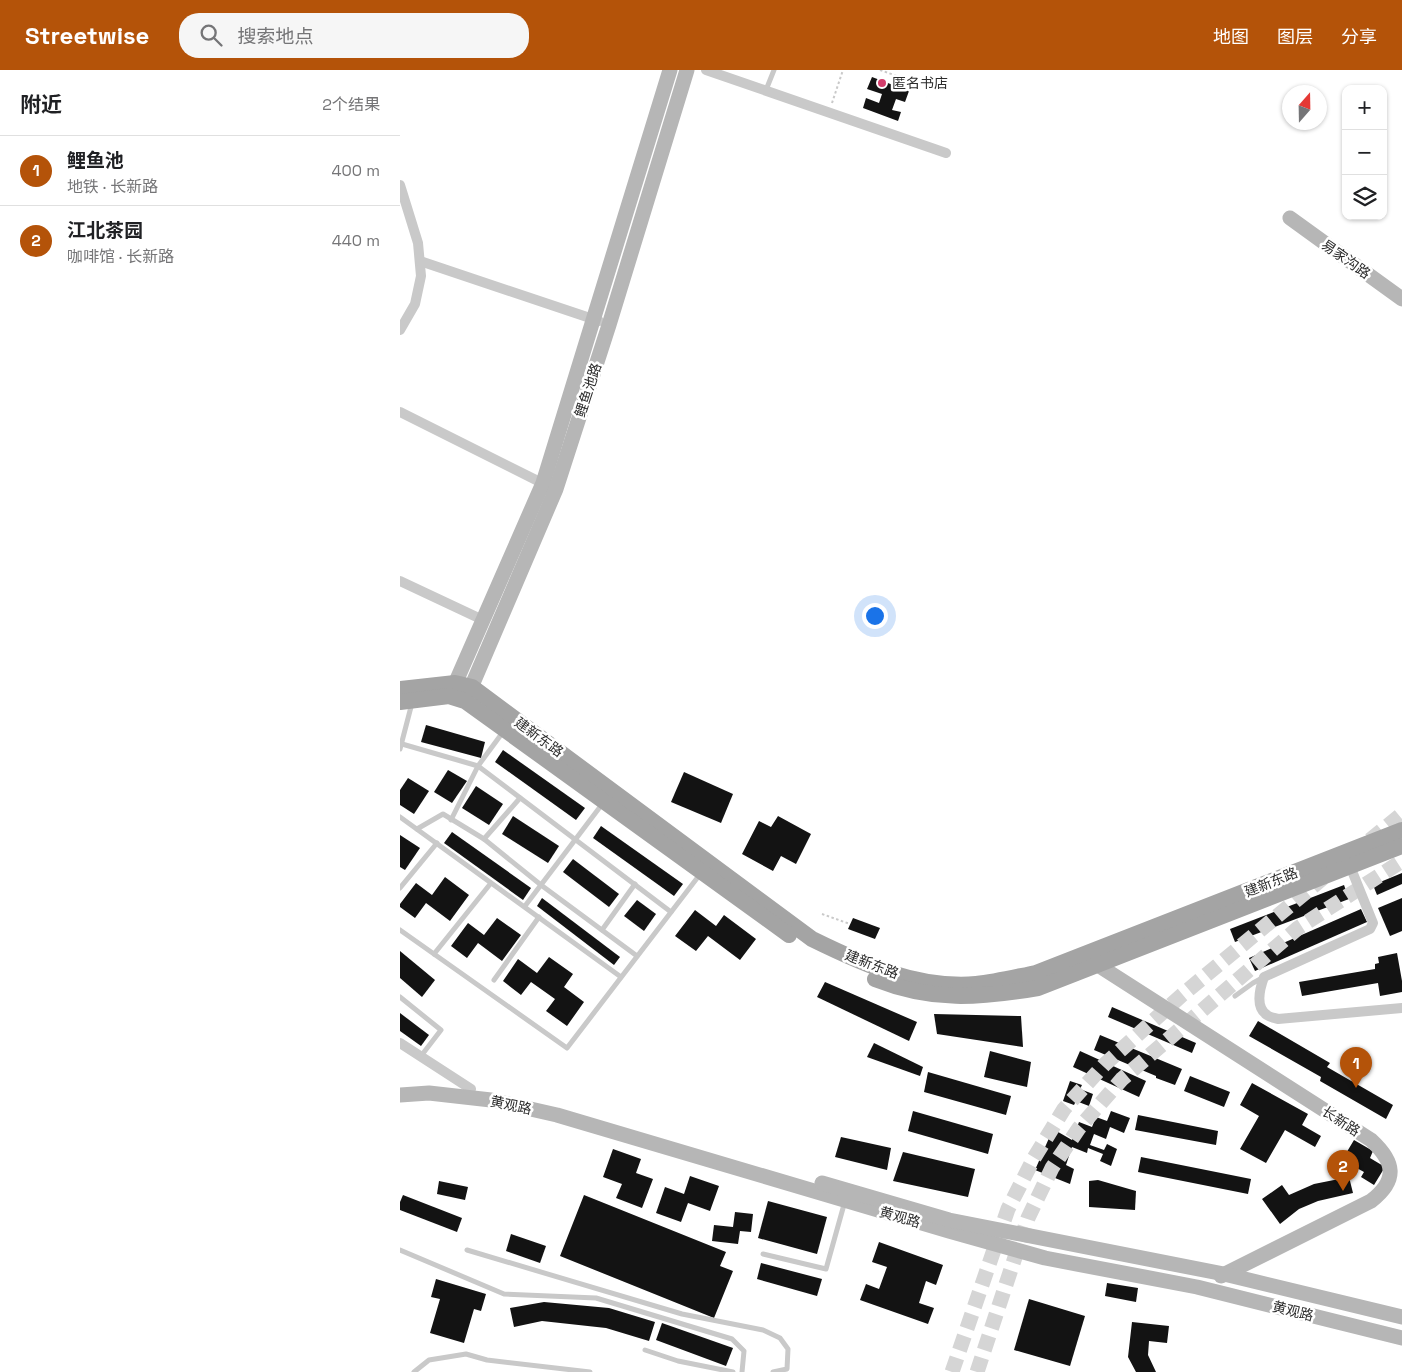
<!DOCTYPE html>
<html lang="zh">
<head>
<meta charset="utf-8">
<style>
	:root { --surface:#fff; --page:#f6f6f6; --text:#202124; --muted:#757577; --line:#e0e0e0; --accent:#b45309 }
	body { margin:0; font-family:"Space Grotesk","Noto Sans SC",sans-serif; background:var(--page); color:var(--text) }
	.controls { position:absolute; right:15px; top:15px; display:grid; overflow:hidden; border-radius:10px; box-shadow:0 1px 4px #0004 }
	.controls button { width:45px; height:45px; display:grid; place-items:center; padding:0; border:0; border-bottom:1px solid var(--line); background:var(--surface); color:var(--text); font:25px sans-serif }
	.compass { position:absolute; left:882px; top:15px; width:45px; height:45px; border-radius:50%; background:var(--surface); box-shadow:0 1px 4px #0004; rotate:20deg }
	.you { position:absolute; left:474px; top:545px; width:18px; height:18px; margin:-12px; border:4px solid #fff; border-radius:50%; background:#1a73e8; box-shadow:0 0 0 8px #1a73e833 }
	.badge { display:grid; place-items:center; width:32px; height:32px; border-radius:50%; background:var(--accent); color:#fff; font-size:16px; font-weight:700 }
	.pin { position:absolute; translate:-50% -41px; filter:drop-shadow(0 1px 2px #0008) }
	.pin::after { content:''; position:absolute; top:26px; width:18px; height:15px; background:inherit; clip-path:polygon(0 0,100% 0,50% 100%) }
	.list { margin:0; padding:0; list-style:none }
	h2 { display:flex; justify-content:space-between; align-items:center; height:65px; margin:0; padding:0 20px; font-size:21px }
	h2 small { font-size:16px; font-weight:400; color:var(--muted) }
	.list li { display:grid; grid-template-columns:32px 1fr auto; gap:15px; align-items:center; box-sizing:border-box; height:70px; padding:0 20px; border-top:1px solid var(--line) }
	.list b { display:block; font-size:19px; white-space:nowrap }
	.list p { margin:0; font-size:16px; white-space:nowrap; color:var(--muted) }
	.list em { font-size:16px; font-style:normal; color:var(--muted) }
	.icon { flex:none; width:28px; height:28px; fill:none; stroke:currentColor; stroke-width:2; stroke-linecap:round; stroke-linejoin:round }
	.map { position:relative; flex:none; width:1002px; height:1302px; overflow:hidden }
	header { display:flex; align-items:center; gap:30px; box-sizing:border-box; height:70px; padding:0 25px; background:var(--accent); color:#fff }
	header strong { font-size:24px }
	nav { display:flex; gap:28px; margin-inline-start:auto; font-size:18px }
	.search { width:350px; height:45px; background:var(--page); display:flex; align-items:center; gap:12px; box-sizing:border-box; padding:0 18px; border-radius:20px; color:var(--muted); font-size:19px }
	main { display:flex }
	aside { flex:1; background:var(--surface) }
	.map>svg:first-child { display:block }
	.building { fill:#131313 }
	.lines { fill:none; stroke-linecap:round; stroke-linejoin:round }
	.secondary-tunnel { stroke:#d5d5d5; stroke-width:15; stroke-dasharray:15 8; stroke-linecap:butt }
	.path { stroke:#c9c9c9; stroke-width:2; stroke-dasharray:2.5 2.5; stroke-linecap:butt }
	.lane { stroke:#c9c9c9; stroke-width:5 }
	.street { stroke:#c9c9c9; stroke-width:10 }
	.secondary { stroke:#b6b6b6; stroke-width:15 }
	.primary { stroke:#a4a4a4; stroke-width:16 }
	.poi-dot { fill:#d33d6b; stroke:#fff; stroke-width:2 }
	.labels { text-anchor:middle; stroke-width:5; stroke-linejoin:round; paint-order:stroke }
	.poi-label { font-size:14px; fill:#2c2c2c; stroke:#fff; text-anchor:start }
	.street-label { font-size:14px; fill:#2c2c2c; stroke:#fff }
</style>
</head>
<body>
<header>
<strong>Streetwise</strong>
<div class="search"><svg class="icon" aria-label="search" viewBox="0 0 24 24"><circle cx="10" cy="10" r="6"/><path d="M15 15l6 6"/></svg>搜索地点</div>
<nav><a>地图</a><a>图层</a><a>分享</a></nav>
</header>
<main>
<aside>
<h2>附近<small>2个结果</small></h2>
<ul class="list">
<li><span class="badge">1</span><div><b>鲤鱼池</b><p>地铁 · 长新路</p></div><em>400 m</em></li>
<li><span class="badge">2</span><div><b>江北茶园</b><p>咖啡馆 · 长新路</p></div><em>440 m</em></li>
</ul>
</aside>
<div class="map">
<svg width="1002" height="1302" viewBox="0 0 1002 1302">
	<rect width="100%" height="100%" fill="#fff"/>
	<g class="building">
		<polygon points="472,7 509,21 505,32 496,29 492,40 501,42 498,51 463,38 466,28 479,33 482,24 467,19"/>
		<polygon points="26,655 85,672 81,688 21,672"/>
		<polygon points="103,680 185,738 176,750 95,692"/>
		<polygon points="48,700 67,711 52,733 34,722"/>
		<polygon points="284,702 333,724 321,753 271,732"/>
		<polygon points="8,708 29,721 14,744 0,735 0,720"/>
		<polygon points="76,716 103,734 89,755 62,738"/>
		<polygon points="113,746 159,776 148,793 102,764"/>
		<polygon points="378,746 411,764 396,794 381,786 373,801 342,784 359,751 371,757"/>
		<polygon points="201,756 283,814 274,826 193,768"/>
		<polygon points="52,762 131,818 123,830 44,773"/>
		<polygon points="0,765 20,778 5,800 0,797"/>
		<polygon points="173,789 219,824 209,837 163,802"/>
		<polygon points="1002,803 1002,814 977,825 973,815"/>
		<polygon points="45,807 69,825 50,851 26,833 15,848 0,837 0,834 16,813 32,825"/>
		<polygon points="944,815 949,829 835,872 830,859"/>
		<polygon points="142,828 220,887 214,895 137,836"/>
		<polygon points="1002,828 1002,861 990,866 978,838"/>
		<polygon points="237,830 256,844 244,861 224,846"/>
		<polygon points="961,839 967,852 855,901 849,888"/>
		<polygon points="295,840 316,856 324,845 356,869 340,890 308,866 296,881 275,866"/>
		<polygon points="97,848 121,865 102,891 78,873 67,888 51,876 68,853 84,865"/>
		<polygon points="453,848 480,858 475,869 448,859"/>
		<polygon points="0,881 35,910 22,927 0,908"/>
		<polygon points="997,883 1002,911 1002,922 980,926 978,913 902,926 899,912 975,899 975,894 979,893 978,887"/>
		<polygon points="149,887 173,904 164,917 184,932 167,956 146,941 155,929 131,912 121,925 103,911 118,889 137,903"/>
		<polygon points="425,912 517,952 509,971 417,927"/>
		<polygon points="712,937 796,973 792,983 708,947"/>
		<polygon points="0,943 29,965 21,976 0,961"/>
		<polygon points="534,944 621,946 623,977 537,964"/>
		<polygon points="858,951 930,993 927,997 993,1035 986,1049 920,1011 921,1007 849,966"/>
		<polygon points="700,965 782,999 775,1015 756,1008 756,1006 694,980"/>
		<polygon points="474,973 523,997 520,1006 467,987"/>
		<polygon points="590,981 631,992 627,1017 584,1007"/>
		<polygon points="680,981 746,1011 739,1027 673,997"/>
		<polygon points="528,1002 611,1026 606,1045 524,1022"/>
		<polygon points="790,1006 830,1022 824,1037 784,1021"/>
		<polygon points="670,1011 682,1015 680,1019 693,1024 689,1036 676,1031 674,1035 663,1031"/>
		<polygon points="852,1013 908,1044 902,1055 921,1066 915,1077 885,1060 866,1093 840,1079 859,1046 840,1035"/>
		<polygon points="513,1041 593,1064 588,1084 508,1061"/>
		<polygon points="711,1041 730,1048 724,1063 710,1057 706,1069 694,1064 690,1075 704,1080 707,1074 717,1079 711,1096 700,1091 703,1084 688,1078 687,1083 672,1077 666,1095 674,1099 670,1114 635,1100 653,1059 672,1070 679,1052 692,1057 696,1047 707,1051"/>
		<polygon points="738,1045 818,1061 816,1075 735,1060"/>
		<polygon points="441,1067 491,1078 487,1100 435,1087"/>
		<polygon points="954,1070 973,1081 970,1088 985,1097 974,1115 961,1107 964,1102 942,1090"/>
		<polygon points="213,1079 241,1089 236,1103 253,1109 242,1138 216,1128 222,1114 203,1107"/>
		<polygon points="503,1082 575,1099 568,1127 493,1111"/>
		<polygon points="741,1087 851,1109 848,1124 738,1102"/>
		<polygon points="290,1106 319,1116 310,1141 288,1133 281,1152 256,1143 265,1117 284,1124"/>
		<polygon points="949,1107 953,1123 918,1131 899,1139 880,1154 862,1129 882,1115 889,1125 914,1114"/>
		<polygon points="698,1110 736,1121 735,1140 689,1137 689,1111"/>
		<polygon points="39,1111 68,1117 65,1130 37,1124"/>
		<polygon points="3,1125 62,1148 57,1162 0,1140 0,1132"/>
		<polygon points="184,1125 326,1182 320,1196 333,1201 314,1248 160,1186"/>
		<polygon points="368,1131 427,1147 417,1184 358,1168"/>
		<polygon points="335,1142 353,1144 351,1162 340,1161 338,1174 312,1171 314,1155 333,1157"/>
		<polygon points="111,1164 146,1176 140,1193 106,1181"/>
		<polygon points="479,1172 543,1195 536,1215 526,1211 519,1233 534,1238 528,1254 460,1230 466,1214 479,1219 487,1197 472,1192"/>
		<polygon points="361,1193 422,1209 417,1226 357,1209"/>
		<polygon points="36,1209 86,1224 81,1241 74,1239 64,1273 30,1263 40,1229 31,1227"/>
		<polygon points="707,1213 738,1218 736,1232 705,1226"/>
		<polygon points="629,1229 685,1246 670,1296 614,1280"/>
		<polygon points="144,1232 209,1238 255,1252 249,1271 206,1258 142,1251 114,1257 110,1238"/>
		<polygon points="732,1252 769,1256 767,1273 749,1271 748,1285 756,1302 736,1302 728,1287"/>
		<polygon points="262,1253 333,1278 326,1296 256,1270"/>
	</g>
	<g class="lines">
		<g class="secondary-tunnel">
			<polyline points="970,770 1002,744"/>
			<polyline points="552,1302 608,1139 634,1088 664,1039 704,995 782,925 923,808"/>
			<polyline points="577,1302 628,1148 652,1098 679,1058 722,1009 898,858 1002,791"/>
		</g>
		<g class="path">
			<polyline points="480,0 511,11"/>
			<polyline points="432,33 443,0"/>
			<polyline points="422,844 450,854"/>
		</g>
		<g class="lane">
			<polyline points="366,20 374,0"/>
			<polyline points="2,674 78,696 271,842"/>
			<polyline points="0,679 12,633"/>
			<polyline points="0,747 221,907"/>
			<polyline points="51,750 78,696 103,662"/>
			<polyline points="17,759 43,744 84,769 141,815 237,886"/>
			<polyline points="84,769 120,728"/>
			<polyline points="0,818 37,773"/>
			<polyline points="125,836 203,733"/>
			<polyline points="0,860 167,978 301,803"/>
			<polyline points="202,860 235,814"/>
			<polyline points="34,884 91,813"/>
			<polyline points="94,910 139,847"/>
			<polyline points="835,926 853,913 864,907"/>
			<polyline points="0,927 41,960 21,986"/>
			<polyline points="0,1180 104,1224 196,1228 332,1269 344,1281 342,1302"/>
			<polyline points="67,1180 282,1244 363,1260 380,1268 388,1279 387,1299 373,1302"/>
			<polyline points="363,1184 426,1199 445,1131"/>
			<polyline points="245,1280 278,1291 333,1302"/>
			<polyline points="14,1302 29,1290 66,1284 87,1290 190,1302"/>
		</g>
		<g class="street">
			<polyline points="306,0 546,83"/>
			<polyline points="0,115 18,173 21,206 15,234 0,260"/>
			<polyline points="20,191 199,251"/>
			<polyline points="0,342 148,416"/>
			<polyline points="0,511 83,550"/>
			<path d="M950,796L973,853L970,859L864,907C860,918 855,937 867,945C869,947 875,948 878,949L1002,938"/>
			<polyline points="0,973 71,1019"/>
		</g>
		<g class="secondary">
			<polyline points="890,148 1002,229"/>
			<polyline points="51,623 143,413 270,0"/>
			<polyline points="67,627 156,419 209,255 287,0"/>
			<path d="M690,890L971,1070C995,1092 998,1110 971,1131L821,1206"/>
			<polyline points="0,1025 29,1023 91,1030 157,1045 549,1161 645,1188 797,1217 1002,1268"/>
			<polyline points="422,1113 549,1150 824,1204 1002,1247"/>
		</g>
		<g class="primary">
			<path d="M0,619L55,613L72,617L412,869C463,894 517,919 576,914C596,912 616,907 636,903L1002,760"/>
			<polyline points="0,632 49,626 65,631 389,865"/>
			<path d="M475,909C533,932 578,928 638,918L1002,776"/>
		</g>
	</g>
	<circle class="poi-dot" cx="482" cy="13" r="5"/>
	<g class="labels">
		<g class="poi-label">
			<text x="492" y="18">匿名书店</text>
		</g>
		<g class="street-label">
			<text transform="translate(946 189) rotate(35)" y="5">易家沟路</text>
			<text transform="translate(188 320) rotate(-72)" y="5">鲤鱼池路</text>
			<text transform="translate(139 667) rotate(36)" y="5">建新东路</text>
			<text transform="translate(871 812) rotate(-22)" y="5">建新东路</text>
			<text transform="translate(472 894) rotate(21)" y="5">建新东路</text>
			<text transform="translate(111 1035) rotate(12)" y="5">黄观路</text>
			<text transform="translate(941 1051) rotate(33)" y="5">长新路</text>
			<text transform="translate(500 1147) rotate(16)" y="5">黄观路</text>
			<text transform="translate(893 1241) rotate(14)" y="5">黄观路</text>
		</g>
	</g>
</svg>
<div class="controls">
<button>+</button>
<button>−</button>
<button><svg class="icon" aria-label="layers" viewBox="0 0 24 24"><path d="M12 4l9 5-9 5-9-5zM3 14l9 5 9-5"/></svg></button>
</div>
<svg class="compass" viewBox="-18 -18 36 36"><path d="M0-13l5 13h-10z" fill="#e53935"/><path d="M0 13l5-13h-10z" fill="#757577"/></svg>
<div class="you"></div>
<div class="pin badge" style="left:956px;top:1018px">1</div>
<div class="pin badge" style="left:943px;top:1121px">2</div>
</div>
</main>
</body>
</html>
